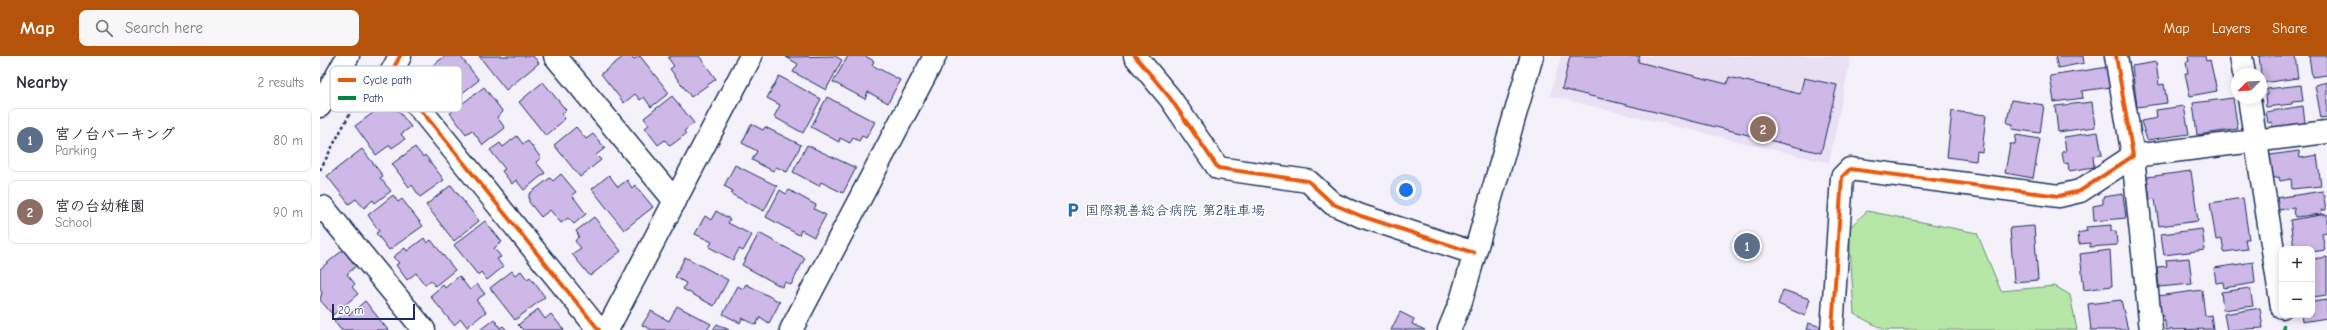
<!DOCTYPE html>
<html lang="en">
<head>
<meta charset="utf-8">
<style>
	:root { --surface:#fff; --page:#f7f7f7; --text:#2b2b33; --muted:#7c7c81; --line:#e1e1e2; --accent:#b45309 }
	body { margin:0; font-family:"Comic Neue","Klee One",sans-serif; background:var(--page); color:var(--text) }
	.controls { position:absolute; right:12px; bottom:12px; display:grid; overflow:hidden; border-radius:8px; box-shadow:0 2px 10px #0003 }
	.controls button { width:36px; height:36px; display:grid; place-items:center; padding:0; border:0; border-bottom:1px solid var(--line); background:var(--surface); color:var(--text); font:20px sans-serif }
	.compass { position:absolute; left:1911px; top:12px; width:36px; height:36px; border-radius:50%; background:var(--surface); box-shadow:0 2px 10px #0003; rotate:246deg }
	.scale { position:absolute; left:12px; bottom:10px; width:83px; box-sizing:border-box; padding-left:4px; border:2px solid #1b2f5e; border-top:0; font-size:11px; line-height:14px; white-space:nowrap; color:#1b2f5e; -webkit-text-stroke:3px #fff; paint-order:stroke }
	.you { position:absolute; left:1086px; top:134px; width:14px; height:14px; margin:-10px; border:3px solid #fff; border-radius:50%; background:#1a73e8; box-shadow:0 0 0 6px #1a73e833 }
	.badge { display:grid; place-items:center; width:26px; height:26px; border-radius:50%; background:var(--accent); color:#fff; font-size:13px; font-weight:700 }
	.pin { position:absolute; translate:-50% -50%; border:2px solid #fff; box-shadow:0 1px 4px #0006 }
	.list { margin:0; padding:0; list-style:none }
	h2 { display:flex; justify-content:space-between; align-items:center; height:52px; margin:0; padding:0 16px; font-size:17px }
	h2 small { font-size:13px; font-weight:400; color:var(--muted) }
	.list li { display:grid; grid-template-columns:26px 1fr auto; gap:12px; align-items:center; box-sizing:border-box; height:64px; margin:0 8px 8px; padding:0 8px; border:1px solid var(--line); border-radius:8px }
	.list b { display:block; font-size:15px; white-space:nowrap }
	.list p { margin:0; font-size:13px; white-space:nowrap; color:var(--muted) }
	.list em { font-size:13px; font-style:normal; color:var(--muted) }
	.icon { flex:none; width:22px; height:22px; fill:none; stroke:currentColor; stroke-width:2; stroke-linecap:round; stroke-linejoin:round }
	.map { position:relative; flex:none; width:2007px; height:274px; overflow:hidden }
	header { display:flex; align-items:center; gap:24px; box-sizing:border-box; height:56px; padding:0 20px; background:var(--accent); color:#fff }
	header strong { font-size:19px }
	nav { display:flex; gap:22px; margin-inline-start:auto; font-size:14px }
	.search { width:280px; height:36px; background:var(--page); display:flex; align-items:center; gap:10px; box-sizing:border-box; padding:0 14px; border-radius:8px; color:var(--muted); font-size:15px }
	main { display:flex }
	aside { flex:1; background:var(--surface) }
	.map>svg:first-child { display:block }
	.built { fill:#e9e0f4 }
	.green { fill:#b7e7a6; stroke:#698b82 }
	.building { fill:#ceb8e7; stroke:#1b2f5e }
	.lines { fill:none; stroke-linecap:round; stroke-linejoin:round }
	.minor-casing { stroke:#1b2f5e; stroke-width:25 }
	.path { stroke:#1b2f5e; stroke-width:2.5; stroke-dasharray:3 3; stroke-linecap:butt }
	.minor { stroke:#fff; stroke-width:22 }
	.quiet { stroke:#00873e; stroke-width:3; stroke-dasharray:6 3; stroke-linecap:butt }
	.cycleway-casing { stroke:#fff; stroke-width:6 }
	.cycleway { stroke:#e8590c; stroke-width:4 }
	.labels { text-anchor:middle; stroke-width:3.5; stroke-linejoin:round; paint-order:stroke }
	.poi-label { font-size:14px; fill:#1b2f5e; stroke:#fff; text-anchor:start }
	.key { fill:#fff; stroke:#bbc1cf; stroke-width:1 }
	.key-label { font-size:11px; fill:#1b2f5e }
</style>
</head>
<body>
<header>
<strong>Map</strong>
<div class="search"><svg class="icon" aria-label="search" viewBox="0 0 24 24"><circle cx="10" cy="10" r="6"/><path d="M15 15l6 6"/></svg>Search here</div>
<nav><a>Map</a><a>Layers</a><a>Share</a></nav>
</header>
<main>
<aside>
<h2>Nearby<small>2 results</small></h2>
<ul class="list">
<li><span class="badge" style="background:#5c6f8a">1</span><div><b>宮ノ台パーキング</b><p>Parking</p></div><em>80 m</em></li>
<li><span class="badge" style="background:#8d6e63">2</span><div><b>宮の台幼稚園</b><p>School</p></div><em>90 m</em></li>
</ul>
</aside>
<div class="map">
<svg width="2007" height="274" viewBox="0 0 2007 274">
	<rect width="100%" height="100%" fill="#f5f1fa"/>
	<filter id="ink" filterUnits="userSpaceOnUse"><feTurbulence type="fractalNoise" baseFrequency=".025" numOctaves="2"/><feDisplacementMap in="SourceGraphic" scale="8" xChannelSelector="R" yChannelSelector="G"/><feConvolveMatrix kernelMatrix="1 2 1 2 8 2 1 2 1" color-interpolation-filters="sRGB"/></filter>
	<g filter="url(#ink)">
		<polygon class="built" points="1241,0 1531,0 1509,107 1230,40"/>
		<polygon class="green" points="1547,155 1657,177 1681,235 1735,230 1750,239 1757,274 1565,274 1534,258 1529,172"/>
		<g class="building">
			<polygon points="125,0 140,0 159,24 132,45 108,13"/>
			<polygon points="159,0 213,0 219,7 186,34"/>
			<polygon points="304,0 311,0 314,3 320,0 349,37 331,51 324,41 320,44 315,38 304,47 281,18"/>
			<polygon points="351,0 379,0 396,23 371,41 350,13 354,10 348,2"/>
			<polygon points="515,0 522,4 506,34 473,16 478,8 466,1"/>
			<polygon points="528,0 545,0 554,5 552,9 580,24 568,47 548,36 545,43 513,26"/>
			<polygon points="1250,0 1320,0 1318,6 1407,28 1409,21 1480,38 1484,22 1517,29 1501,97 1242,33"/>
			<polygon points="1735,0 1763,0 1764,7 1738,12"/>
			<polygon points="1868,0 1885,0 1886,5 1890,4 1897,35 1870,40 1865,17 1868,17 1866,6 1869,5"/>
			<polygon points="1939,0 1975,0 1978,22 1942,27"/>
			<polygon points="1989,0 2007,0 2007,19 1992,21"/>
			<polygon points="1836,6 1839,29 1844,28 1847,47 1817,51 1812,10"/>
			<polygon points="1788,11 1791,31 1762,35 1763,42 1734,46 1730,20"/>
			<polygon points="459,20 501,43 483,77 454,61 460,49 447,42"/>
			<polygon points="223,26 246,54 242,58 245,63 226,80 199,46"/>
			<polygon points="2007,26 2007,61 2001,62 1995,29"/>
			<polygon points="1981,29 1983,45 1972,46 1972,48 1946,51 1945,39 1947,39 1947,33"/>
			<polygon points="164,31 183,56 177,61 185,72 163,89 152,74 146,78 130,57"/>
			<polygon points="352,40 374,67 364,75 366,78 350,90 345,84 338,89 325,72 329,69 324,62"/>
			<polygon points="507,41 555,66 546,82 542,80 539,85 533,82 530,87 520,82 519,86 491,71"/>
			<polygon points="1913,42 1918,73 1877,79 1873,47"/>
			<polygon points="1691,44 1724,49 1720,77 1692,73 1693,68 1687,67"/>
			<polygon points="68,46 75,55 77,53 91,71 81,78 85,83 72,92 70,89 56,99 35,70"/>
			<polygon points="1772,46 1775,71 1738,76 1735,50"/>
			<polygon points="1864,50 1869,78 1827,84 1821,65 1837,62 1836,54"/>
			<polygon points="1983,50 1985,67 1952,72 1952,66 1948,67 1946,56"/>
			<polygon points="1632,55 1666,59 1662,96 1657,95 1656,105 1627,101"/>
			<polygon points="431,68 443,74 445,71 481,89 467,116 456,111 453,115 432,104 437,95 422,87"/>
			<polygon points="256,71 266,83 273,78 285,92 276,99 281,104 260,121 234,89"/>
			<polygon points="1778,76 1782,99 1773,100 1774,111 1749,115 1748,107 1744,108 1742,96 1746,95 1744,81"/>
			<polygon points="1696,79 1720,83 1713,122 1685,117 1690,88 1695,88"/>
			<polygon points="197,80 203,88 208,85 221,102 216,106 225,117 204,134 196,124 192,128 182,115 185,113 170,94 180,87 183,91"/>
			<polygon points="487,89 536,112 523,137 501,126 499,130 473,116"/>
			<polygon points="95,91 103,101 105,99 124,124 100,141 92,129 89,131 72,108"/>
			<polygon points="42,93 63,120 60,122 71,135 55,147 53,144 44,152 36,143 29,148 7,120"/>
			<polygon points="1979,95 1980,102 1997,99 2001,130 1972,133 1971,123 1960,125 1959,121 1953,122 1950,99"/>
			<polygon points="415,109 457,130 444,155 411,138 413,135 404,130"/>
			<polygon points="1871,115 1878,165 1839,170 1835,143 1830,144 1827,121"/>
			<polygon points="241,118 256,136 252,139 266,158 254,168 248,162 241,167 230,154 221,161 209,146 209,138 230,122 233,125"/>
			<polygon points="289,119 298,131 307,124 312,132 315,129 333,151 304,174 272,133"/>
			<polygon points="131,129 159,165 134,185 106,149"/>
			<polygon points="460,134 466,138 469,134 496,149 494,153 506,159 494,181 481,174 479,179 446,161"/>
			<polygon points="2003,135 2006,154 2001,154 2002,158 1975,161 1974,152 1958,154 1956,142"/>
			<polygon points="1803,138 1806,162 1774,165 1773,150 1783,148 1783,141"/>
			<polygon points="73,139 78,146 82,143 103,170 69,194 56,177 59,175 48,159"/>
			<polygon points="1923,142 1929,183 1925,183 1927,193 1904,196 1902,183 1896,184 1890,147"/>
			<polygon points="396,155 410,163 408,167 432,179 423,195 419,193 413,204 389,191 392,186 375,178 385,160 391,164"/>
			<polygon points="2007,158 2007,176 2002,177 2005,194 1992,196 1992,193 1974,193 1970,164"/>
			<polygon points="274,161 301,195 270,220 252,198 261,192 255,185 259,180 256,175"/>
			<polygon points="165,165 182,186 174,192 181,201 177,203 183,211 167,224 161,216 158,219 134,189"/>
			<polygon points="1791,169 1791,175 1796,175 1797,189 1770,191 1770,187 1759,188 1758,177 1767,175 1766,171"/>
			<polygon points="1714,170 1718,224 1694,226 1690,172"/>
			<polygon points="1882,173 1885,194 1844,199 1841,178"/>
			<polygon points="439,177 485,202 471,229 465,226 462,231 422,209"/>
			<polygon points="104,182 107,187 111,184 135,214 115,230 111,224 105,229 96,217 87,224 76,209 79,207 73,201 85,192 87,195"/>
			<polygon points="23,194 36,210 27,218 35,228 32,231 38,238 13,259 0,244 2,236 0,233 0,213"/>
			<polygon points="1790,194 1792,230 1764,234 1760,198"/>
			<polygon points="365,201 408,224 394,250 363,233 366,227 355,221"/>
			<polygon points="2007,201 2007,239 1992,241 1992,203"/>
			<polygon points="1869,202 1872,228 1839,231 1837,211 1847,210 1846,204"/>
			<polygon points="1933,206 1935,227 1904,232 1903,226 1896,227 1894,212"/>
			<polygon points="192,215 195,219 201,215 207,223 210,221 225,241 195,264 170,232"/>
			<polygon points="139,220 150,234 157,228 165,238 156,244 166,256 147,271 141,263 134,269 110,240 123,229 125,232"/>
			<polygon points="426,228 460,246 449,267 440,261 436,269 422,262 420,267 403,258 418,230 423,233"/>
			<polygon points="1930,232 1933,250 1903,254 1901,236"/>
			<polygon points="1463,234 1490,243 1485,260 1458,248"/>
			<polygon points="1882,234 1885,260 1891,259 1893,273 1846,274 1844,260 1840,260 1837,240"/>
			<polygon points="1801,244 1808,274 1771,274 1768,248"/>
			<polygon points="2007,244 2007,262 1982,266 1981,259 1992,259 1992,246"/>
			<polygon points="45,245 68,274 21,274 14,265 26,255 29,259"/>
			<polygon points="357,250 391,268 387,274 332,274 322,269 331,255 349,265"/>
			<polygon points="1940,252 1943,272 1907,274 1904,258"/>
			<polygon points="218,253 225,263 231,258 244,274 203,274 198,269"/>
			<polygon points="1080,256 1094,263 1092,268 1105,274 1071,274"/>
			<polygon points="174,263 180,272 183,270 187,274 160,274"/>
			<polygon points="1488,267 1506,272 1505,274 1486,274"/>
			<polygon points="397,268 409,274 393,274"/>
		</g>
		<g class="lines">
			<g class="minor-casing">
				<g id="minor">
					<polyline points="80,0 71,17 279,274"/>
					<polyline points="235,0 355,145"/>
					<polyline points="815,0 850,42 898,112 988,125 1013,148 1041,160 1154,197"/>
					<polyline points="1921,0 1924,18"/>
					<polyline points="1929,42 1962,251"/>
					<polyline points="0,50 28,0"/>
					<polyline points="0,155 3,151 104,274"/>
					<polyline points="287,274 431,0"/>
					<polyline points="471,274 615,0"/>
					<polyline points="1129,274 1141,245 1212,0"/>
					<polyline points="1512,274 1522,121 1530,113 1739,140 1760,135 1813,100 1796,0"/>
					<polyline points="1831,274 1813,100 2007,76"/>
				</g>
			</g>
			<polyline class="path" points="0,114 47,25"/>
			<use href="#minor" class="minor"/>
			<polyline class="quiet" points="1963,274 1964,266"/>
			<g class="cycleway-casing">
				<g id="cycleway">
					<polyline points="80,0 71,17 279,274"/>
					<polyline points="815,0 850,42 898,112 988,125 1013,148 1041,160 1154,197"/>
					<polyline points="1512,274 1522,121 1530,113 1739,140 1760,135 1813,100 1796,0"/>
				</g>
			</g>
			<use href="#cycleway" class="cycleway"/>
		</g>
	</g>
	<defs>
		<g id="parking-bare" transform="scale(1.2)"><path d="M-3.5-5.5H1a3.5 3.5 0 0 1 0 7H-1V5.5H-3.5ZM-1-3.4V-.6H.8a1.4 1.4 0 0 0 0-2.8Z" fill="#1f6fb2" stroke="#fff" stroke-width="2.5" paint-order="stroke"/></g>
	</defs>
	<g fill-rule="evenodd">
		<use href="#parking-bare" x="753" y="154"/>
	</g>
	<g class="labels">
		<g class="poi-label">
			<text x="765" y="159">国際親善総合病院 第2駐車場</text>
		</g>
	</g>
	<rect x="10" y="10" width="132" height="46" rx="6" class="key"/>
	<rect x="18" y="22" width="18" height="4" fill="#e8590c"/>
	<rect x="18" y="40" width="18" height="4" fill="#00873e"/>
	<g class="key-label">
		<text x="43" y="28">Cycle path</text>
		<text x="43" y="46">Path</text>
	</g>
</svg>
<div class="controls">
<button>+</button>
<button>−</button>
</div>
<svg class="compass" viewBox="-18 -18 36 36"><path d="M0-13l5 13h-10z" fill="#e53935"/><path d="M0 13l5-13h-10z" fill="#7c7c81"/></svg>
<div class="scale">20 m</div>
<div class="you"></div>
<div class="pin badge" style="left:1427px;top:190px;background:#5c6f8a">1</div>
<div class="pin badge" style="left:1443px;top:73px;background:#8d6e63">2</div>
</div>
</main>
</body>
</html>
